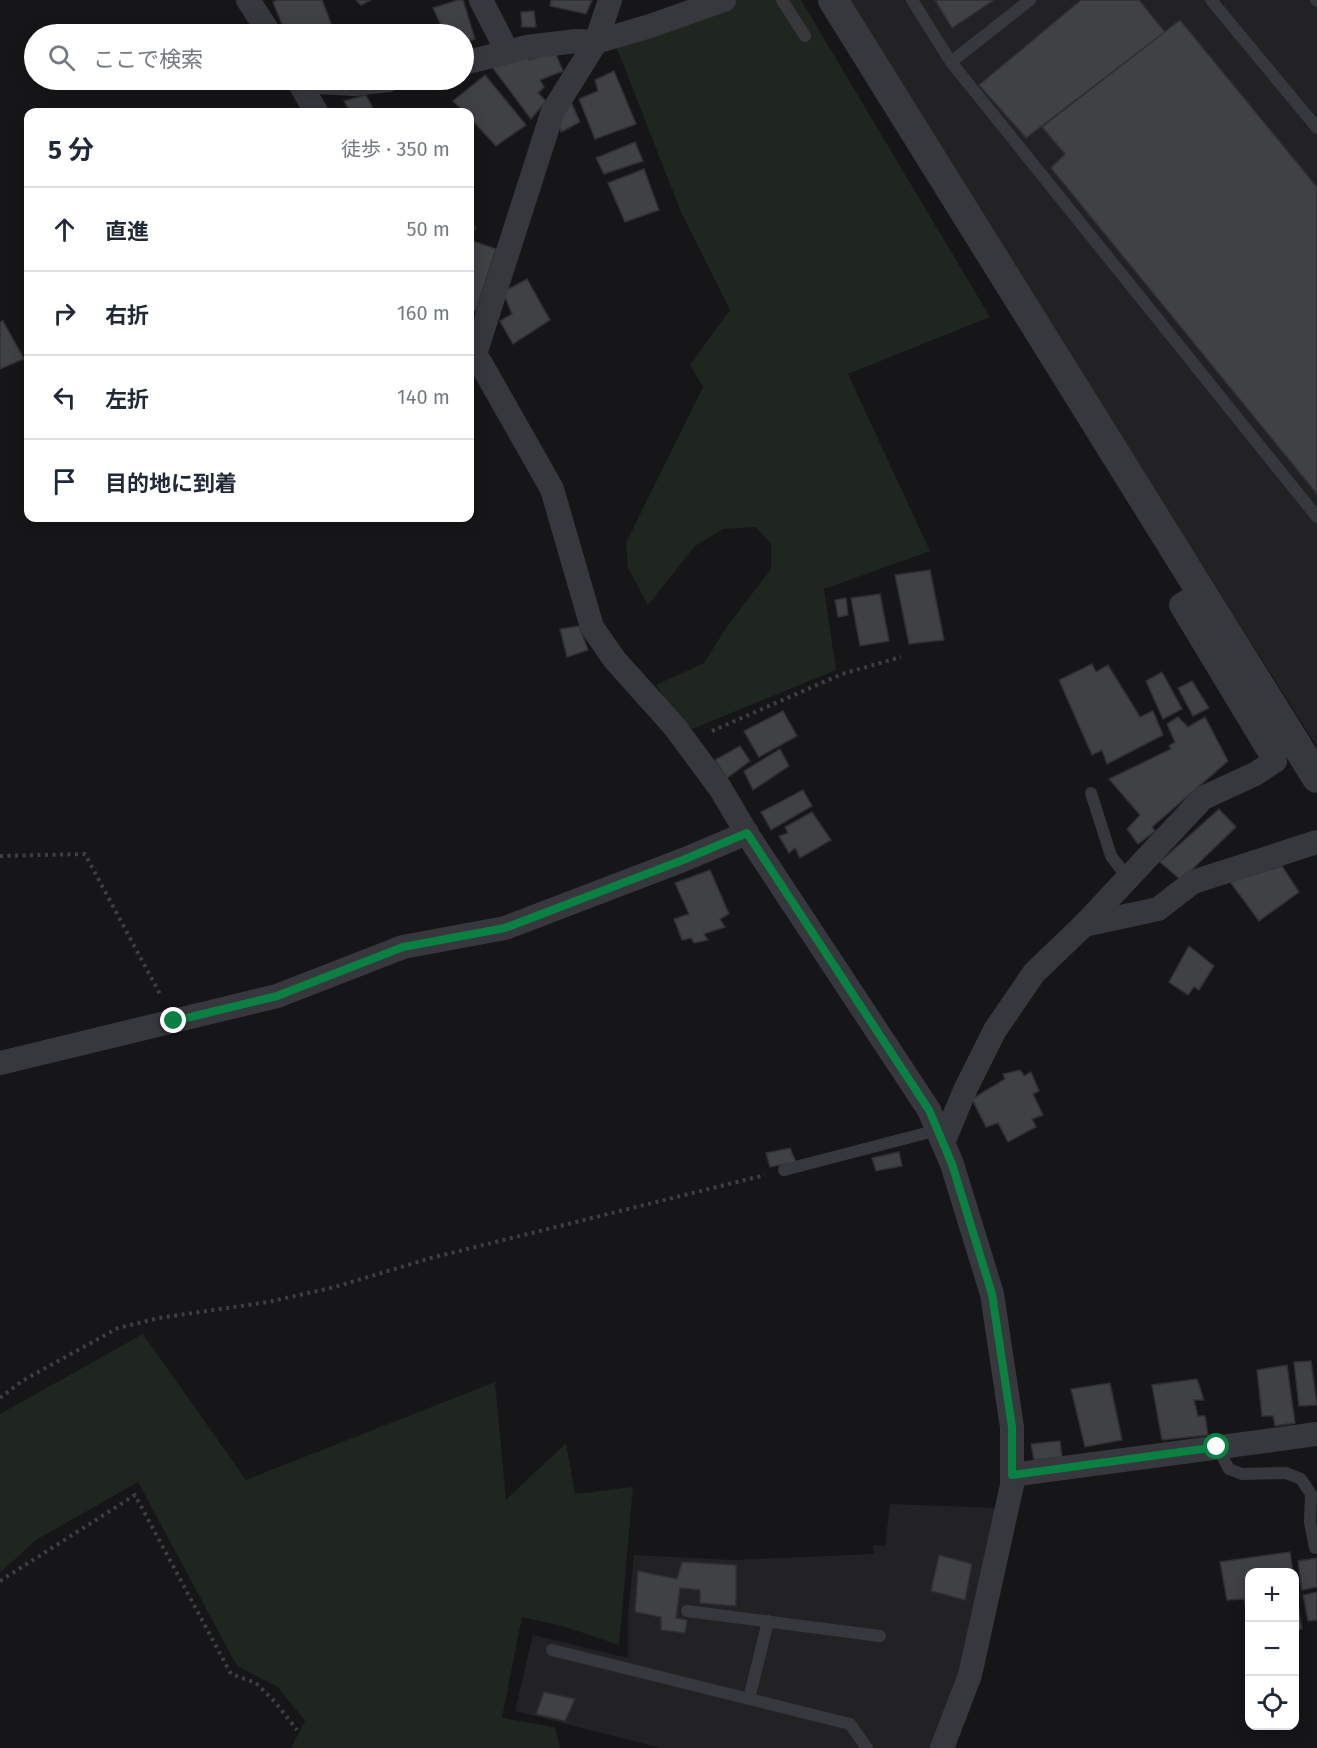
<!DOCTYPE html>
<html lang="ja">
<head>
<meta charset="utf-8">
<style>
	:root { --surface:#fff; --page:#f6f6f7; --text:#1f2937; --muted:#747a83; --line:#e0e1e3 }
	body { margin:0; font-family:"Fira Sans","Noto Sans JP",sans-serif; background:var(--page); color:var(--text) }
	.controls { position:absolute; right:18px; bottom:18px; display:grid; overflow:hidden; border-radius:12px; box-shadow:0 3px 15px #0003 }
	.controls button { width:54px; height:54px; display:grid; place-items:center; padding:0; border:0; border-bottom:2px solid var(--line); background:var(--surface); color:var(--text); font:30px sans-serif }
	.stop { position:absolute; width:18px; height:18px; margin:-14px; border:4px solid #0b8043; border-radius:50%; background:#fff }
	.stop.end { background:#0b8043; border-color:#fff; box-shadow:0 2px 6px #0008 }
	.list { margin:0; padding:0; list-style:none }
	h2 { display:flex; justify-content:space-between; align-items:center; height:78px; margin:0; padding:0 24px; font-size:26px }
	h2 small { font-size:20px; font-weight:400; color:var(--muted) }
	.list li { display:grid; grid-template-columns:39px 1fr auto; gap:18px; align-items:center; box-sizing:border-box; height:84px; padding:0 24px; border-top:2px solid var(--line) }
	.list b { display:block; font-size:22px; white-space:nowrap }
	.list em { font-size:20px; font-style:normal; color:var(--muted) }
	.icon { flex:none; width:33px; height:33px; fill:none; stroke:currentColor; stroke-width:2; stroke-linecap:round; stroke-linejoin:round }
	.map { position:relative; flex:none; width:1317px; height:1748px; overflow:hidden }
	.search { position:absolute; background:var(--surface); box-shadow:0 3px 15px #0003; left:24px; top:24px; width:450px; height:66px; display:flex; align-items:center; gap:15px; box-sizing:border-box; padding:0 21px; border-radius:33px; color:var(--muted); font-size:22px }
	.panel { position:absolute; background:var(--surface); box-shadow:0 3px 15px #0003; left:24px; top:108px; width:450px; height:414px; border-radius:12px }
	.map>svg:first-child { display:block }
	.built { fill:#222225 }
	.green { fill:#1e261f }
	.building { fill:#404145; stroke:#303034; stroke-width:1.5 }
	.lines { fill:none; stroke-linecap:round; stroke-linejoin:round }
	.path { stroke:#3d3f44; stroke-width:4; stroke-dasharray:3 4.5; stroke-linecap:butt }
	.service { stroke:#37383d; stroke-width:12 }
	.minor { stroke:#37383d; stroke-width:24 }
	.tertiary { stroke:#37383d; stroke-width:30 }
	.route { stroke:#0b8043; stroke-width:8 }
</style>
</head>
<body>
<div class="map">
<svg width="1317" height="1748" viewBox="0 0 1317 1748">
	<rect width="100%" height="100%" fill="#161618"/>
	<g class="built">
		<polygon points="844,0 1317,0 1317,747 1113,423"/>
		<polygon points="890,1504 997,1508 962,1676 931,1748 661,1748 515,1711 533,1635 628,1658 628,1616 634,1555 732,1560 874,1554 873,1545 885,1546"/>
	</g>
	<g class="green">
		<polygon points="706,0 801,0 990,317 848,374 930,551 824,589 836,670 687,731 656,685 704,663 726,628 771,569 771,544 756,527 723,529 695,546 648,605 628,568 626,543 703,387 690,365 730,310 681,212 616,46"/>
		<polygon points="143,1334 246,1480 495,1382 506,1500 566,1443 575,1494 633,1487 619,1645 566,1627 522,1617 502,1718 555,1727 560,1748 291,1748 305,1721 278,1687 237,1666 138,1482 36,1540 0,1573 0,1414"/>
	</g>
	<g class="building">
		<polygon points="277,0 322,0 335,34 286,34 273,2"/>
		<polygon points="356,0 371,0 361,5"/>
		<polygon points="458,0 463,0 475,39 464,43 464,34 445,34 433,8"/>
		<polygon points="551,0 592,0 586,14 550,6"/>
		<polygon points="935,0 994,0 952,28"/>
		<polygon points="1081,0 1139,0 1165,32 1026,138 979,85"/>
		<polygon points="534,11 536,27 522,27 521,12"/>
		<polygon points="1180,20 1317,187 1317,494 1051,168 1065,154 1042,127"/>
		<polygon points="526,52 529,60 555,52 563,71 540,80 544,87 538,93 546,101 531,119 489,63"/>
		<polygon points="614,71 636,124 595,139 579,99 598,91 595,80"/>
		<polygon points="485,75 526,125 496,146 470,118 470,112 464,112 453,101"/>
		<polygon points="366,95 375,112 341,112 348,108 344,101"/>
		<polygon points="571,102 580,122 561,132 558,113"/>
		<polygon points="635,142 643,161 604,174 596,158"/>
		<polygon points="644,169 659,210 625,222 608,183"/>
		<polygon points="470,221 476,228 470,233"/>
		<polygon points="470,240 496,249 476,311 470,309"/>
		<polygon points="527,279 550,320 513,344 500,321 512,314 503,292"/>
		<polygon points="3,321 24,359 0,369 0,322"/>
		<polygon points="930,570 944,640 909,644 895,575"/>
		<polygon points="880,594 889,641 860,646 851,598"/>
		<polygon points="846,598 848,615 838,617 835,600"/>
		<polygon points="579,626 588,650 567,657 560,629"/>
		<polygon points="1092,664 1096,672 1108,665 1140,717 1153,711 1163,735 1107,764 1102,750 1092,755 1059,680"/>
		<polygon points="1162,672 1182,709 1163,719 1146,681"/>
		<polygon points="1192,681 1209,708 1193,716 1178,688"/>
		<polygon points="783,711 797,736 759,757 744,731"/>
		<polygon points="1178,717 1188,727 1205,717 1228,761 1152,827 1155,831 1138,844 1127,829 1140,815 1109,779 1171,749 1169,746 1175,742 1167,724"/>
		<polygon points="740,746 750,761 727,778 715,760"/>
		<polygon points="780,749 789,766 753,790 744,771"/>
		<polygon points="803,790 812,806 771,830 761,812"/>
		<polygon points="1219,809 1236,827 1181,880 1160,862"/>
		<polygon points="812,812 831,840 800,858 795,848 789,853 779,836 788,833 785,827"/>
		<polygon points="1282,866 1299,892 1259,921 1230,882"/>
		<polygon points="710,870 729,914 720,919 725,927 704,934 708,940 694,943 691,938 682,940 674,919 689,914 675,883"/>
		<polygon points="1189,946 1214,966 1199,990 1194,987 1188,995 1169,982"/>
		<polygon points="1020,1070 1024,1076 1031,1072 1039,1091 1033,1094 1043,1115 1032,1119 1036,1127 1008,1142 998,1123 986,1127 972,1099 1005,1079 1003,1074"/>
		<polygon points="790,1148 796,1162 770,1167 766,1153"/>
		<polygon points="899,1152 902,1166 876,1171 872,1158"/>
		<polygon points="1311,1361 1317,1405 1299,1406 1294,1362"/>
		<polygon points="1287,1365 1295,1423 1275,1426 1273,1416 1262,1416 1257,1370"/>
		<polygon points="1197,1379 1204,1400 1194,1400 1198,1416 1205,1416 1208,1435 1162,1440 1152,1385"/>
		<polygon points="1110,1383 1122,1440 1085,1447 1071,1389"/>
		<polygon points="1060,1441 1062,1457 1034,1460 1031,1444"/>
		<polygon points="1290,1552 1293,1572 1250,1572 1250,1629 1244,1599 1227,1600 1220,1562"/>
		<polygon points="939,1555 972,1564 965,1600 931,1591"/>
		<polygon points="1317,1558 1317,1587 1302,1590 1298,1561"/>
		<polygon points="682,1562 736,1565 736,1606 700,1603 700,1590 680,1588 676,1618 687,1620 685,1633 661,1630 661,1617 635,1612 638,1571 677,1579"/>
		<polygon points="1294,1582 1302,1629 1294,1630"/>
		<polygon points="1317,1592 1317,1620 1308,1621 1303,1595"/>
		<polygon points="544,1692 575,1699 565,1721 536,1714"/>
	</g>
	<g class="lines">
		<g class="path">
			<polyline points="712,731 842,674 901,657"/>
			<polyline points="0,856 85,854 161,996"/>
			<polyline points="0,1398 22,1381 118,1328 159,1318 268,1302 335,1287 431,1258 765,1175"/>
			<polyline points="0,1581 135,1495 231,1674 256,1683 275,1702 297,1730"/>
		</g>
		<g class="service">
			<polyline points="782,0 805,36"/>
			<polyline points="912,0 951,62 1317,517"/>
			<polyline points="1211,0 1317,128"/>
			<polyline points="1316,0 1317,1"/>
			<polyline points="951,62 1030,0"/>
			<polyline points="1091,793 1111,856 1127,877"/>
			<polyline points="784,1170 938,1130"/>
			<polyline points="1217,1447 1229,1469 1242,1474 1286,1473 1301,1479 1311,1494 1310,1522 1315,1548"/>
			<polyline points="687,1611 880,1636"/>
			<polyline points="552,1650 850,1724 867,1748"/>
			<polyline points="749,1699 768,1621"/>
		</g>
		<g class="minor">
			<polyline points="248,0 270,34"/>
			<polyline points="481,0 507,51"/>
			<polyline points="464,63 527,47 576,41 596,42 650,26 724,0"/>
			<polyline points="298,80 316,112"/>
			<polyline points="299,81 354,84 389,80"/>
			<polyline points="470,348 480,362 552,489 592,627 614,659 674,726 720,788 749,837 929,1110 952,1164 992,1294 1012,1427 1012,1485 970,1675 942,1748"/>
			<polyline points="475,354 553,111 596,42 610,0"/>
			<polyline points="1084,925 1158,909 1193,882 1317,842"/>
			<polyline points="0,1063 277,996 403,947 505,928 683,860 747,833"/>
			<polyline points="943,1143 965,1090 995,1030 1034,973 1084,925 1203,798 1255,774 1275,761 1181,605 1202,592"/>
			<polyline points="1012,1475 1317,1434"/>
		</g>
		<polyline class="tertiary" points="833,0 1317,778"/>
	</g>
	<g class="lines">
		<polyline class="route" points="174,1021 277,996 403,947 505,928 683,860 747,833 929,1110 952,1164 992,1294 1012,1427 1012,1475 1217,1447"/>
	</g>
</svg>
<div class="controls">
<button>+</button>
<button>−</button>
<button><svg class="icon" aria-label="locate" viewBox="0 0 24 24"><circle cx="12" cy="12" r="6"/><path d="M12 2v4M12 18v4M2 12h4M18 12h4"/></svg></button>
</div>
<div class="stop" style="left:1217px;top:1447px"></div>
<div class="stop end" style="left:174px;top:1021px"></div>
<div class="search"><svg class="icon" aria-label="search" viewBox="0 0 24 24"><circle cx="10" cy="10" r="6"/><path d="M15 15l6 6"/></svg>ここで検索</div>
<section class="panel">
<h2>5 分<small>徒歩 · 350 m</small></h2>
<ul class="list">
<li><svg class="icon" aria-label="ahead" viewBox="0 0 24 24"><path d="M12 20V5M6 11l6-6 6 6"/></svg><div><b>直進</b></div><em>50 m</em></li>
<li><svg class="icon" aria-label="right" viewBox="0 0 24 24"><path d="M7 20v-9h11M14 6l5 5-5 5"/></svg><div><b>右折</b></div><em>160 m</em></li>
<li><svg class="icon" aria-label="left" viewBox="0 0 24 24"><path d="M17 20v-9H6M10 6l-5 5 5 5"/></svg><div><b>左折</b></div><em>140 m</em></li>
<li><svg class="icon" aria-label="arrive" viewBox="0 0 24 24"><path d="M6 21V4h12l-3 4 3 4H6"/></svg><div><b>目的地に到着</b></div></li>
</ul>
</section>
</div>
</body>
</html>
